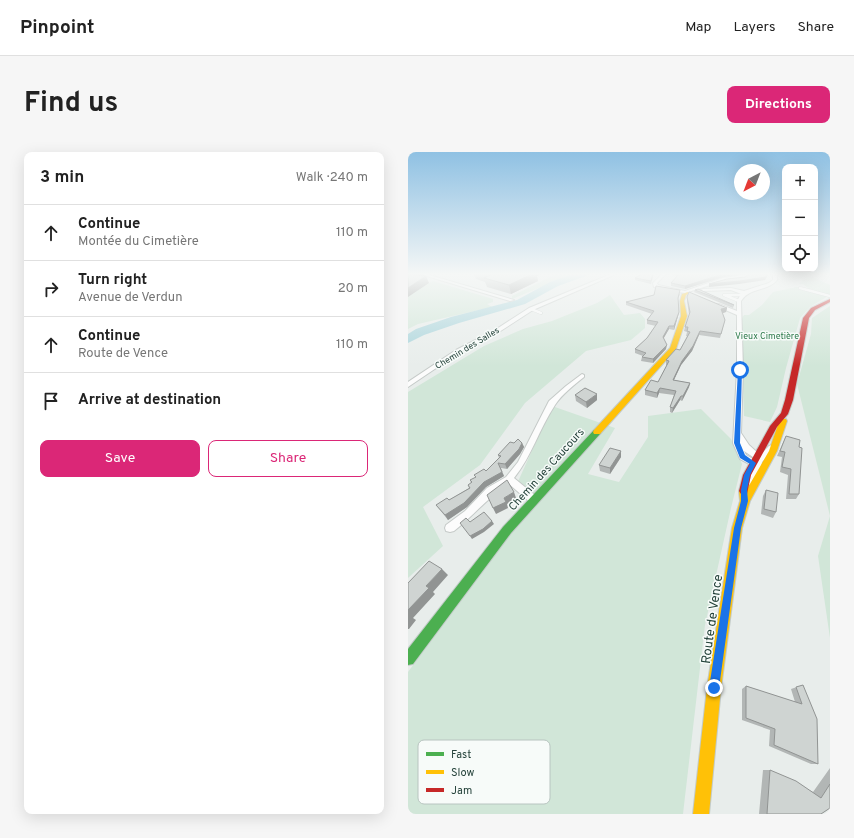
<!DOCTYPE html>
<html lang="en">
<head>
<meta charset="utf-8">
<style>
	:root { --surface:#fff; --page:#f6f6f6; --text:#222; --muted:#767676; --line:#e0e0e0; --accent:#db2777 }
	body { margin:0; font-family:Overpass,sans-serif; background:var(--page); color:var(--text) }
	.controls { position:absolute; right:12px; top:12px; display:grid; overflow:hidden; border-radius:8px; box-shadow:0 4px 16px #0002 }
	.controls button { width:36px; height:36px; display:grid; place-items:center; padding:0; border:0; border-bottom:1px solid var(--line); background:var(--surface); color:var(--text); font:20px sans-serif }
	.compass { position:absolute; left:326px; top:12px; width:36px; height:36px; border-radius:50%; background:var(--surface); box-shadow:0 4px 16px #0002; rotate:222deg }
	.stop { position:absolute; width:12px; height:12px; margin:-9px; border:3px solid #1a73e8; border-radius:50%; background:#fff }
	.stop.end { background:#1a73e8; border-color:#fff; box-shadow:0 1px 4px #0008 }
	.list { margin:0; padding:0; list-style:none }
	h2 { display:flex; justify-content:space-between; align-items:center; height:52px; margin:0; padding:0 16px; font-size:17px }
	h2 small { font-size:13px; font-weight:400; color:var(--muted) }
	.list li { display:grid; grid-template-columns:26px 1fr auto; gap:12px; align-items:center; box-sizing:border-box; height:56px; padding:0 16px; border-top:1px solid var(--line) }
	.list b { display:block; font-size:15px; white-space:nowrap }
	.list p { margin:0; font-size:13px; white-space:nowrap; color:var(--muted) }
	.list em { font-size:13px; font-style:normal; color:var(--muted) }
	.actions { display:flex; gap:8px; padding:12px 16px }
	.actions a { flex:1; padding:9px 0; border:1px solid var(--accent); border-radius:8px; text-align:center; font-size:14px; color:var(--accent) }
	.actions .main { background:var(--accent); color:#fff }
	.icon { flex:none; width:22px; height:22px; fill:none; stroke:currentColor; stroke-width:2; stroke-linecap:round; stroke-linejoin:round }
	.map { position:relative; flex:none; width:422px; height:662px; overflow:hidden; border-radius:8px }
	header { display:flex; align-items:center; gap:24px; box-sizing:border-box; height:56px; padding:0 20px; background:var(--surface); border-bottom:1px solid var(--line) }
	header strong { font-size:19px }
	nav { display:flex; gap:22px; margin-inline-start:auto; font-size:14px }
	.intro { display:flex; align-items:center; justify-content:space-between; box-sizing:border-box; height:96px; padding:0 24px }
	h1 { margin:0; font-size:28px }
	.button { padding:10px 18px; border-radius:8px; background:var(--accent); color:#fff; font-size:14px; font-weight:700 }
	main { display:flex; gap:24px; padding:0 24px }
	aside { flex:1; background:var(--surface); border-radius:8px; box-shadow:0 4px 16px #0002 }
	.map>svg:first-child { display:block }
	.green { fill:#d1e6d8 }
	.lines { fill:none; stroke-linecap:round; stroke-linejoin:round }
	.river { fill:#a9d4db; fill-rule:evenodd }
	.lane-casing { stroke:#c5cac8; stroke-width:3.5 }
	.street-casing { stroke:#c5cac8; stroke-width:2 }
	.fast-casing { stroke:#c3cbc8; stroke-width:2 }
	.slow-casing { stroke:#c3cbc8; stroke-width:2 }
	.jam-casing { stroke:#c3cbc8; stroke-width:2 }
	.lane { stroke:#fcfcfc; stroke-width:2.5 }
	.street { fill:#fcfcfc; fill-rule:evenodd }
	.fast { fill:#4caf50; fill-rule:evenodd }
	.slow { fill:#ffc107; fill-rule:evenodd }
	.jam { fill:#c62828; fill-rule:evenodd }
	.wall { fill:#b2b6b5 }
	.shaded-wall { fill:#919493 }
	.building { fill:#cfd4d2; stroke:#919493 }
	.route { fill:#1a73e8 }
	.labels { text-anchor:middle; stroke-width:3; stroke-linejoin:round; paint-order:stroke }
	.far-park-label { font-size:9px; fill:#2d7a4b; stroke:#f7fbf9 }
	.far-street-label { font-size:9px; fill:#24423a; stroke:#f7fbf9 }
	.street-label { font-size:11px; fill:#24423a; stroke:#f7fbf9 }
	.near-street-label { font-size:13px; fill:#24423a; stroke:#f7fbf9 }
	.key { fill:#f7fbf9; stroke:#b8c4c0; stroke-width:1 }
	.key-label { font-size:11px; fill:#24423a }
</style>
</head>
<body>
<header>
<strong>Pinpoint</strong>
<nav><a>Map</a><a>Layers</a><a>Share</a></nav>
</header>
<div class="intro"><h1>Find us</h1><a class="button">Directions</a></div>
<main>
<aside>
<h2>3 min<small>Walk · 240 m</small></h2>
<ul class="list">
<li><svg class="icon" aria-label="ahead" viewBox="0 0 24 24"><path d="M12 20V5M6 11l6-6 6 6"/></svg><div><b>Continue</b><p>Montée du Cimetière</p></div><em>110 m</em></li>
<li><svg class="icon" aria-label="right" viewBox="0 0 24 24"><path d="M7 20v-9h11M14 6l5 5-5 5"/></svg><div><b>Turn right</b><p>Avenue de Verdun</p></div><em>20 m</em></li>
<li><svg class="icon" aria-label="ahead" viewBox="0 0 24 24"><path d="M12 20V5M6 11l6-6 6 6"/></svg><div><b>Continue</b><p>Route de Vence</p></div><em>110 m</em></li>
<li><svg class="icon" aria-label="arrive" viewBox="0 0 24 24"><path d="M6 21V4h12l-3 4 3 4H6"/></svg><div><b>Arrive at destination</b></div></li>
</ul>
<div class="actions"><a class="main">Save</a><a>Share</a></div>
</aside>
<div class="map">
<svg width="422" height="662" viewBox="0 0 422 662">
	<rect width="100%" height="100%" fill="#e8edeb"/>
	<g class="green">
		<polygon points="148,122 174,122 150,128 104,147 104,144"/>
		<polygon points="404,125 422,133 422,143 401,137 395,132 391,132 395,128"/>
		<polygon points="25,129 85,147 85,150 79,152 84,155 10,172 0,177 0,130 21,131"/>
		<polygon points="389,135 420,144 402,155 392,166 378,216 369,255 362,270 336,264 333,168 336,163 341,163 354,153 365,140"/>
		<polygon points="202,143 216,163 232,161 237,167 237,176 223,188 178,199 117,251 72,313 15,355 35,394 0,426 0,240 76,194 115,177 144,169 189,151"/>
		<polygon points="422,154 422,486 410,404 422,364 389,232 403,182 404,166"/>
		<polygon points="144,254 207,276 180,322 211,330 240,285 240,264 293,257 323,287 334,312 323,356 297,473 275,662 0,662 0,520 124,352 108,334"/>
	</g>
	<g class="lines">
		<polygon class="river" points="166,122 180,122 178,124 150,134 117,152 51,171 16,183 0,191 0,182 8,177 43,165 109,148 142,130"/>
		<g class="lane-casing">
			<g id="lane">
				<polyline points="392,136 422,144"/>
				<polyline points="331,149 316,143 333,143"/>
				<polyline points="123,157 133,161"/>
			</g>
		</g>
		<g class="street-casing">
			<g id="street">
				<polygon points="12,122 18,122 106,148 102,149"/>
				<polygon points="203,122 208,122 125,158 91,180 52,200 0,235 0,230 48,198 87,178 121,156"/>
				<polygon points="254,122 258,122 249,131 250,133 277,139 315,126 342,122 336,126 318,128 277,141 257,138 246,135 245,131"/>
				<path d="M365,122H369V128C359,140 342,135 333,149L335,218L333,281L341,293L352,303L361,294L364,293L368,296L354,310L351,332L349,334H343L341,332L345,314L332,307L325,291L329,218V163L306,153L311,152L329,159V149L333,142L323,138L295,139L293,138L295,137L323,136L336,139L361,131L365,128ZM336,299L345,305V307L338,303Z"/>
				<path d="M174,222L176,223V225C166,233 154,242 147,253C131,277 124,304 106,326L129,345L131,348L129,351H123L101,332C80,345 65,364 46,379L42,380L38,379L37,376L38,373L57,359L79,336L98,325L110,310L141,249L158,234Z"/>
			</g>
		</g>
		<g class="fast-casing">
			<polygon id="fast" points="189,277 193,280 192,282 103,381 5,512 0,513 0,497 95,375 186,278"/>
		</g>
		<g class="slow-casing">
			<g id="slow">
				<polygon points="280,140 282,141 278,143 276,149 279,164 268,197 192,282 186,282 185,280 186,278 262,196 273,164 272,149 274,142"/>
				<polygon points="372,267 378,267 379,269 369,299 342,349 334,376 313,536 301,662 285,662 299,536 324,376 332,349 331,339 333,336 339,337 361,299"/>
			</g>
		</g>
		<g class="jam-casing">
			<polygon id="jam" points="422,147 422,150 407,158 401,166 385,248 380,262 369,275 343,323 339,342 333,342 331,339 335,323 362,274 373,261 377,248 395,166 403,156"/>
		</g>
		<use href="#lane" class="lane"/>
		<use href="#street" class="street"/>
		<use href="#fast" class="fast"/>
		<use href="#slow" class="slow"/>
		<use href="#jam" class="jam"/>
	</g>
	<g class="wall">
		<polygon points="66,122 133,122 129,124 130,129 103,142 79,135 77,130 68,127"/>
		<polygon points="246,122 243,132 227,128 227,126"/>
		<polygon points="261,122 336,122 315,125 277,137 263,134 263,131 269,124"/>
		<polygon points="287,138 326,153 325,156 286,140"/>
		<polygon points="272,142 270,147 271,160 270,164 266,178 261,177 255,187 258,197 245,211 233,209 234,205 235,204 227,201 227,197 239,186 248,174 239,172 239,168 244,162 218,153 218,150"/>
		<polygon points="279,145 319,156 318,160 314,161 317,168 312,186 291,183 284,199 273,213 266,228 282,231 281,235 274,249 272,248 264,261 262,260 262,255 266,243 251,241 249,246 237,243 237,238 250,230 259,213 258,213 258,208 272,198 279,184 278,184 279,180 276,179 277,175 281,163 279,149"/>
		<polygon points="167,243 189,248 179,256 168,249"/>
		<polygon points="378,284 391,295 391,342 388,347 378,347 380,323 372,320 374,305 369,304"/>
		<polygon points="106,291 114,291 116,295 112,302 99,317 93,316 96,324 78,335 59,355 40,368 28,353 41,348 61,336 60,333 63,331 62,328 68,325 66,323 78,319 91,306 90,303"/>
		<polygon points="213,299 213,305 202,322 192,319 191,313"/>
		<polygon points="358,338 368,360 365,366 353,362 355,344"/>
		<polygon points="395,533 410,612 403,612 361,594 362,578 334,568 334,537 338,534 387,550 383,537"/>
		<polygon points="422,616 422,656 413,662 351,662 355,618 362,618 405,640"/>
	</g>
	<g class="shaded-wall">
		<polygon points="124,122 133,122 129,124 130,129 103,142 101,133"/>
		<polygon points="315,122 336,122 315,125 277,137 277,134"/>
		<polygon points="360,122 359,125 357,128 331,132 301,135 301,132"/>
		<polygon points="18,124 21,131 0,145 0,136"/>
		<polygon points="319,156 318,160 312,162 313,157"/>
		<polygon points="271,160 270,164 266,178 266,174"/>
		<polygon points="261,174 261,177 254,189 255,185"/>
		<polygon points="292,179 291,183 284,199 273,213 264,232 265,228 274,209"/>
		<polygon points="259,193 258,197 245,211 245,207"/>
		<polygon points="282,231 281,235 274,249 275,244"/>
		<polygon points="252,236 251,241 249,246 249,241"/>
		<polygon points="189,242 189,248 179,256 178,250"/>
		<polygon points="273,244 272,248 264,261 265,256"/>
		<polygon points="114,291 116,295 112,302 99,317 97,312"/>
		<polygon points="213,299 213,305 202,322 202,316"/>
		<polygon points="94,320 96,324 78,335 59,355 40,368 37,363 76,330"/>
		<polygon points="106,340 108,346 99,352 100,356 88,362 85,356 96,346"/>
		<polygon points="84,369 86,372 76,380 64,387 62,384"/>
		<polygon points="34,417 40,423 25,440 27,442 5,466 8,468 1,477 0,477 0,458 18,434"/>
	</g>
	<g class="building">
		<polygon points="0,122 18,124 0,136"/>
		<polygon points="79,122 124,122 101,133 76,126 83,123"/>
		<polygon points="234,122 245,122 243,129 227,126"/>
		<polygon points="271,122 315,122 277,134 263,131"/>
		<polygon points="341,122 360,122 358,125 332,129 301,132 319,127 337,125"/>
		<polygon points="248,134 272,138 270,146 271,160 266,174 261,174 255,185 259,193 245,207 234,205 238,201 227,197 239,186 250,170 239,168 246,159 218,150 246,143"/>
		<polygon points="290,137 326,153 287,138"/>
		<polygon points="281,140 319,156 313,157 317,168 313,182 292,179 285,194 274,209 265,228 282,231 275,244 273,244 265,256 262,255 268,239 252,236 249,241 237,238 243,228 250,230 261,209 258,208 268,197 272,198 282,180 279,179 280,175 277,175 282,160 279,145"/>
		<polygon points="177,236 189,242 178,250 167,243"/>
		<polygon points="378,284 392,288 391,295 394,296 391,342 381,342 383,317 374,315 377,300 372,299"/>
		<polygon points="110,287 114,291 111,297 97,312 90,311 94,320 76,330 56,351 37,363 28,353 39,346 41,348 62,336 60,333 64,330 62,328 68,325 66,323 76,317 78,319 93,304 90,303 102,290 106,291"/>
		<polygon points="202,296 213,299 202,316 191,313"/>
		<polygon points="99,328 106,340 96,346 98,350 85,356 79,343"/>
		<polygon points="358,338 370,341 368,360 356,357"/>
		<polygon points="76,360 84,369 75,377 62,384 52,371 58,366 62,370"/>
		<polygon points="21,409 34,417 18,434 21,436 0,458 0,431"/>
		<polygon points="395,533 409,567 410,612 366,593 367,577 338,566 338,534 394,552 388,535"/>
		<polygon points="362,618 388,629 413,646 422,632 422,656 413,662 359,662"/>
	</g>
	<linearGradient id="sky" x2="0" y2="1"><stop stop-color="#8fc1e3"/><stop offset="0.57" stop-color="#f5f7f6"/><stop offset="1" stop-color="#f5f7f6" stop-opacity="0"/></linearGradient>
	<rect width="422" height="214" fill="url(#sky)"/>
	<polygon class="route" points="332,216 334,218 332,291 337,303 348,311 342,323 339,338 340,349 333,376 311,536 309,540 306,541 302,540 301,536 326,376 333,349 333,338 336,323 342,312 332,306 326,291 330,218"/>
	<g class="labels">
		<g class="far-park-label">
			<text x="359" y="187">Vieux Cimetière</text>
		</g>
		<g class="far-street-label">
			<text transform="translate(59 196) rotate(-31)" y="3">Chemin des Salles</text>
		</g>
		<g class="street-label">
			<text transform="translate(138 317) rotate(-48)" y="4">Chemin des Caucours</text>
		</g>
		<g class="near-street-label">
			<text transform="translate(303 467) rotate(-82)" y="5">Route de Vence</text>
		</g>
	</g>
	<rect x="10" y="588" width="132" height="64" rx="6" class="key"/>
	<rect x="18" y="600" width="18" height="4" fill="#4caf50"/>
	<rect x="18" y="618" width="18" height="4" fill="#ffc107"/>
	<rect x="18" y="636" width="18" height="4" fill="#c62828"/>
	<g class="key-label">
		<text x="43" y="606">Fast</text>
		<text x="43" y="624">Slow</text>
		<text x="43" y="642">Jam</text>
	</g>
</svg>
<div class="controls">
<button>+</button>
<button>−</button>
<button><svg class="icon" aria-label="locate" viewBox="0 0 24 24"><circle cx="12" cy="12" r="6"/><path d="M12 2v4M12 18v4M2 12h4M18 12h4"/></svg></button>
</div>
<svg class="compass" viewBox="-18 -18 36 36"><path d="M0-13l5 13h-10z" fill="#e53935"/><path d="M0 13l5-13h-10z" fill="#767676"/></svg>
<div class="stop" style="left:332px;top:218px"></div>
<div class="stop end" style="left:306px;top:536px"></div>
</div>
</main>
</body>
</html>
